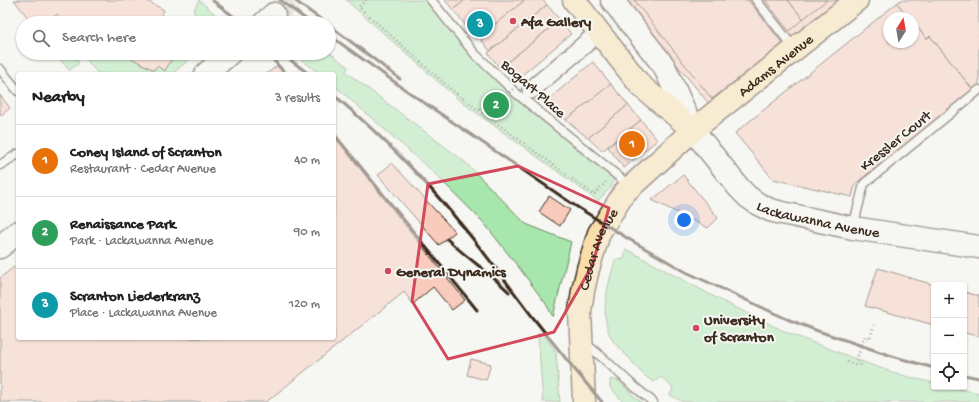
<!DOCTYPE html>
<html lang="en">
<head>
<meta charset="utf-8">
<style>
	:root { --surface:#fff; --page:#f2f2f2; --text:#202124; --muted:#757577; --line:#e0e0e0; --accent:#d1495b }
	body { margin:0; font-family:"Gochi Hand",sans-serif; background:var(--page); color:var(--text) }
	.controls { position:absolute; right:12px; bottom:12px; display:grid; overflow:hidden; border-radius:4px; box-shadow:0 1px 3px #0004 }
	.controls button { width:36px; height:36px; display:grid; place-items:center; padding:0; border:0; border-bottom:1px solid var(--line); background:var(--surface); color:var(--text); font:20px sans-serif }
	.compass { position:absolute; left:883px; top:12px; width:36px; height:36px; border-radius:50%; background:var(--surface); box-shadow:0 1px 3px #0004; rotate:11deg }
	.you { position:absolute; left:684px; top:220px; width:14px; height:14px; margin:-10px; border:3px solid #fff; border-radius:50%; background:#1a73e8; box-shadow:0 0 0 6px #1a73e833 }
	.badge { display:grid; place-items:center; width:26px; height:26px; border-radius:50%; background:var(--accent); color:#fff; font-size:13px; font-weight:700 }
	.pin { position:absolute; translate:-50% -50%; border:2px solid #fff; box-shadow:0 1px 4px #0006 }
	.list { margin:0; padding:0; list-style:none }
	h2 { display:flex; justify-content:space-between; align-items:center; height:52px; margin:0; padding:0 16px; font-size:17px }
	h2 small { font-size:13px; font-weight:400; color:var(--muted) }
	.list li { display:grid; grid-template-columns:26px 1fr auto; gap:12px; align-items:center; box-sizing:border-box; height:72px; padding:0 16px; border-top:1px solid var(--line) }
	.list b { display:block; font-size:15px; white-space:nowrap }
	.list p { margin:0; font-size:13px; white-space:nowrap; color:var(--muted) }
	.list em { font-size:13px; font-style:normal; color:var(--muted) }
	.icon { flex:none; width:22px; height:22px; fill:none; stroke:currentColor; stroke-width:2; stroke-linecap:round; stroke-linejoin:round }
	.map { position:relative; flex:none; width:979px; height:402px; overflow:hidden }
	.search { position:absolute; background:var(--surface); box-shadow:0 1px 3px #0004; left:16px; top:16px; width:320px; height:44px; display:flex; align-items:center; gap:10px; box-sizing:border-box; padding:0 14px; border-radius:22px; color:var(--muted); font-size:15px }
	.panel { position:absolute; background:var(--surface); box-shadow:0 1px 3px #0004; left:16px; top:72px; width:320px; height:268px; border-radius:4px }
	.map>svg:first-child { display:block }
	.green { fill:#a7e6ad; stroke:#718866 }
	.building { fill:#f9cbbc; stroke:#3b2a1e }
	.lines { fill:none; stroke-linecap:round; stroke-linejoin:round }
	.secondary-tunnel { stroke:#d1cdc8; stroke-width:22; stroke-dasharray:22 11; stroke-linecap:butt }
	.lane-casing { stroke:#3b2a1e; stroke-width:11 }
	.street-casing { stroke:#3b2a1e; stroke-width:20 }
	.secondary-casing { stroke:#3b2a1e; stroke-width:25 }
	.primary-casing { stroke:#3b2a1e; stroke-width:25 }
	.path { stroke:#3b2a1e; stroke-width:2.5; stroke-dasharray:1 3; stroke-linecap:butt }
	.lane { stroke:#f6f6f2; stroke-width:8 }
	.street { stroke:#f6f6f2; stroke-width:17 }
	.secondary { stroke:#f6f6f2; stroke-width:22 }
	.primary { stroke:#f9deab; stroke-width:22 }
	.rail { stroke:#3b2a1e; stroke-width:3 }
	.path-bridge { stroke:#3b2a1e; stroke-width:2.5; stroke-dasharray:1 3; stroke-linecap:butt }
	.marked { fill:none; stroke:#d1495b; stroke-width:3; stroke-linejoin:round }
	.poi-dot { fill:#d1495b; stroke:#f6f6f2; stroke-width:1.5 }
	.labels { text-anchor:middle; stroke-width:4; stroke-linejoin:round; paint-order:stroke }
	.poi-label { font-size:15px; font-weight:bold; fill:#3b2a1e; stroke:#f6f6f2; text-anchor:start }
	.street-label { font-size:15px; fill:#3b2a1e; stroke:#f6f6f2 }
</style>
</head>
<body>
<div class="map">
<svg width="979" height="402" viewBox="0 0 979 402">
	<rect width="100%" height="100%" fill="#f6f6f2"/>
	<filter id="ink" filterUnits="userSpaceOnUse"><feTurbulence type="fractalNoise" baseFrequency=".025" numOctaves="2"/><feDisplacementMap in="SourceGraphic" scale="8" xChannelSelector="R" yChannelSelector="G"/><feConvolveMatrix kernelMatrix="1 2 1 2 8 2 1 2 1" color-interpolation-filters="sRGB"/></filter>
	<g filter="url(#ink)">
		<g class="green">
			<polygon points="199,0 225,23 204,23 193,12"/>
			<polygon points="346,0 426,0 508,91 615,179 611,185 612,186 598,201 459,100"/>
			<polygon points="329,52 348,67 346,72 465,162 526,224 571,242 553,317 546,304 520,269 484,223 432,171 334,85 334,74 320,74 293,53"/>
			<polygon points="55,53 72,53 79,63 70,70 68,69"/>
			<polygon points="83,53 121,53 154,70 157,66 165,70 175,53 197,53 172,74 98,74 85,58"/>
			<path d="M626,249L722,301L788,333L874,366L905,376L934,383V387H949L979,393V402H683L670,395L673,388L661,377L654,382C644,377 637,368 630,359C624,354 618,347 613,341C598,316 608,286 615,260L624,259Z"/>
			<polygon points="538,334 544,334 556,352 560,402 543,402"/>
			<polygon points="611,379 620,381 630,393 641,402 623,402 610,387 610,380"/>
		</g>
		<g class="building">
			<polygon points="14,0 145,0 164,10 157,23 58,23 59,16 57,14 47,23 32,23"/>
			<polygon points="445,0 465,0 453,10"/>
			<polygon points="465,0 525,0 477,39 453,10"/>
			<polygon points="525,0 543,0 547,5 490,51 479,37"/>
			<polygon points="623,0 841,0 711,106"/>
			<polygon points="634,0 748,0 783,44 712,99"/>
			<polygon points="765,0 788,0 803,19 789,31"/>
			<polygon points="788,0 827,0 803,19"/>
			<polygon points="901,0 979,0 979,85 973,90 930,36 927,39 913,22 913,18 909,18 897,3"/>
			<polygon points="897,3 909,18 889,18 889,42 913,42 913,22 927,39 930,36 973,90 855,184 852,197 773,179 735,133"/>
			<polygon points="547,5 560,20 500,68 488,53"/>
			<polygon points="560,20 571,34 516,80 504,65"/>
			<polygon points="121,53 175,53 165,71 157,66 154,70"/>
			<polygon points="593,62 611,84 566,120 544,103"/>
			<polygon points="277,66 284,74 266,74"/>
			<polygon points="611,84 628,105 588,138 566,120"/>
			<polygon points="0,95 10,108 0,116"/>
			<polygon points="628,105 641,120 602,151 588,138"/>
			<polygon points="641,120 657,140 624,168 608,147"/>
			<polygon points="334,136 465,300 452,310 433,287 413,304 404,292 266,402 0,402 0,278 18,264 18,338 334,338"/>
			<polygon points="392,163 455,232 439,245 378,175"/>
			<polygon points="683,175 718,218 708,228 652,200"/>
			<polygon points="549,196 570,210 560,226 539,212"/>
			<polygon points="878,268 934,285 934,325 865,306"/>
			<polygon points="964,292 979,296 979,336 964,333"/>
			<polygon points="471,359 491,364 486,380 467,375"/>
		</g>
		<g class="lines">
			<polyline class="secondary-tunnel" points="274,14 293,0"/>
			<g class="lane-casing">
				<g id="lane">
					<polyline points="431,0 475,54 516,93 630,186"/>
					<polyline points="756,0 794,48"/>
					<polyline points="0,69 18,91"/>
					<polyline points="0,165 18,154"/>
					<polyline points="853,227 864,184 979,90"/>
					<polyline points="585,343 604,359 630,383 653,402"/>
				</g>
			</g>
			<g class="street-casing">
				<polyline id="street" points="531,90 597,34"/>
			</g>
			<g class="secondary-casing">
				<g id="secondary">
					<path id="s1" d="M612,0L664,66L693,130L739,188L748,197L758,204L770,210L782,213L853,228L979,247"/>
					<polyline points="264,23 274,14"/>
					<polyline points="206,74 230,53"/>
					<polyline points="0,247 18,232"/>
				</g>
			</g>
			<g class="primary-casing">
				<g id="primary">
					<polyline points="574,0 641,86 693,130"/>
					<path id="s2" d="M584,402L580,311L583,291L588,269L599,233L624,193L693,130L857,0"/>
				</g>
			</g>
			<g class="path">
				<polyline points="366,0 359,7 453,91 594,195 606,182"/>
				<path d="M486,115C492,109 497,102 504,97"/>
				<polyline points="847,362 860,367 861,364 856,361 865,336 870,338 875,322"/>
			</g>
			<use href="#lane" class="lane"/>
			<use href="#street" class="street"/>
			<use href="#secondary" class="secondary"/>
			<use href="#primary" class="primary"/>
			<g class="rail">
				<polyline points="212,0 242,23"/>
				<polyline points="280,0 311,23"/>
				<polyline points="294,0 326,23"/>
				<polyline points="329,25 400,79"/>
				<polyline points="329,35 410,93 574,205 627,238 686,272 787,319 818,331 895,357 934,368"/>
				<polyline points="267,53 286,74"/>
				<polyline points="281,53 309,74"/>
				<path d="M334,95C377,132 419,173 455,217C483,250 509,286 535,320C557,348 579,375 602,402"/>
				<polyline points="334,134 477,310"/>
				<path d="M447,239C467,258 490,273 509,292"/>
				<polyline points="964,375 979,378"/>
			</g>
			<polyline class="path-bridge" points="506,95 517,86"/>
		</g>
	</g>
	<path d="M0 0H979V402H0ZM518,166L609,208L592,266L554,332L448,359L412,301L428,184Z" fill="#f6f6f2" fill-opacity=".55" fill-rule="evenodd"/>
	<path class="marked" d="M518,166L609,208L592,266L554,332L448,359L412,301L428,184Z"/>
	<g class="poi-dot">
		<circle cx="513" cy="21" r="4"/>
		<circle cx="388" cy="271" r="4"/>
		<circle cx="696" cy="328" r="4"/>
	</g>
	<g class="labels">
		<g class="poi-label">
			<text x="521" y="26">Afa Gallery</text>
			<text x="396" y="276">General Dynamics</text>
			<text x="704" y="324">University<tspan x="704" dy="17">of Scranton</tspan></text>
		</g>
		<g class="street-label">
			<text dy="5" stroke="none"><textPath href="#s2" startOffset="417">Adams Avenue</textPath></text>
			<text transform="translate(534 88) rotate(41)" y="5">Bogart Place</text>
			<text transform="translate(895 140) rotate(-39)" y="5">Kressler Court</text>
			<text dy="5" stroke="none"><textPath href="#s1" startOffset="316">Lackawanna Avenue</textPath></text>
			<text dy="5" stroke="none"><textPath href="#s2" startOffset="156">Cedar Avenue</textPath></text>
		</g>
	</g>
</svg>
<div class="controls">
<button>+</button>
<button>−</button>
<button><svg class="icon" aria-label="locate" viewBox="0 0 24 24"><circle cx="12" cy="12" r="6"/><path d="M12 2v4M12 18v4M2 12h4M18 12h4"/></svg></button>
</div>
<svg class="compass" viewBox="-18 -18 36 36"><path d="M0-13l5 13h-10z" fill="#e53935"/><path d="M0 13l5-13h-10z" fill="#757577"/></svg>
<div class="you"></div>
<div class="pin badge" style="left:632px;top:144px;background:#e8710a">1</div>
<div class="pin badge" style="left:496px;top:105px;background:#2e9e5b">2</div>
<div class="pin badge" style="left:480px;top:24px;background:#0f9aa8">3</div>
<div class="search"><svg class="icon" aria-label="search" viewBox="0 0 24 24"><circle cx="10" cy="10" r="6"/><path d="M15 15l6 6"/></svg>Search here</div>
<section class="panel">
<h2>Nearby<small>3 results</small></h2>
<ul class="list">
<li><span class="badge" style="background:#e8710a">1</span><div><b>Coney Island of Scranton</b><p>Restaurant · Cedar Avenue</p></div><em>40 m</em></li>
<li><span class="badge" style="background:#2e9e5b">2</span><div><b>Renaissance Park</b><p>Park · Lackawanna Avenue</p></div><em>90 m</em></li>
<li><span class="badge" style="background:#0f9aa8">3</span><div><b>Scranton Liederkranz</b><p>Place · Lackawanna Avenue</p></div><em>120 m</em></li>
</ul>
</section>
</div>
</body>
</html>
